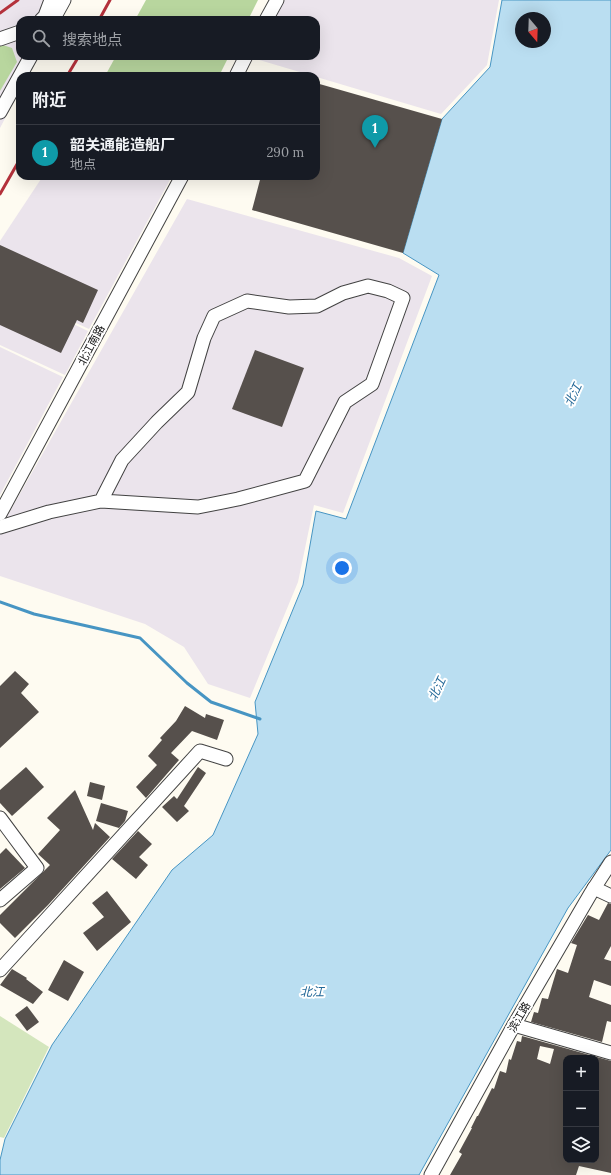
<!DOCTYPE html>
<html lang="zh">
<head>
<meta charset="utf-8">
<style>
	:root { --surface:#171b24; --page:#20242c; --text:#f1f3f6; --muted:#9ea1a6; --line:#363941; --accent:#1a73e8 }
	body { margin:0; font-family:Lora,"Noto Sans SC",serif; background:var(--page); color:var(--text) }
	.controls { position:absolute; right:12px; bottom:12px; display:grid; overflow:hidden; border-radius:8px; box-shadow:0 4px 16px #0002 }
	.controls button { width:36px; height:36px; display:grid; place-items:center; padding:0; border:0; border-bottom:1px solid var(--line); background:var(--surface); color:var(--text); font:20px sans-serif }
	.compass { position:absolute; left:515px; top:12px; width:36px; height:36px; border-radius:50%; background:var(--surface); box-shadow:0 4px 16px #0002; rotate:161deg }
	.you { position:absolute; left:342px; top:568px; width:14px; height:14px; margin:-10px; border:3px solid #fff; border-radius:50%; background:#1a73e8; box-shadow:0 0 0 6px #1a73e833 }
	.badge { display:grid; place-items:center; width:26px; height:26px; border-radius:50%; background:var(--accent); color:#fff; font-size:13px; font-weight:700 }
	.pin { position:absolute; translate:-50% -33px; filter:drop-shadow(0 1px 2px #0008) }
	.pin::after { content:''; position:absolute; top:21px; width:14px; height:12px; background:inherit; clip-path:polygon(0 0,100% 0,50% 100%) }
	.list { margin:0; padding:0; list-style:none }
	h2 { display:flex; justify-content:space-between; align-items:center; height:52px; margin:0; padding:0 16px; font-size:17px }
	h2 small { font-size:13px; font-weight:400; color:var(--muted) }
	.list li { display:grid; grid-template-columns:26px 1fr auto; gap:12px; align-items:center; box-sizing:border-box; height:56px; padding:0 16px; border-top:1px solid var(--line) }
	.list b { display:block; font-size:15px; white-space:nowrap }
	.list p { margin:0; font-size:13px; white-space:nowrap; color:var(--muted) }
	.list em { font-size:13px; font-style:normal; color:var(--muted) }
	.icon { flex:none; width:22px; height:22px; fill:none; stroke:currentColor; stroke-width:2; stroke-linecap:round; stroke-linejoin:round }
	.map { position:relative; flex:none; width:611px; height:1175px; overflow:hidden }
	.search { position:absolute; background:var(--surface); box-shadow:0 4px 16px #0002; left:16px; top:16px; width:304px; height:44px; display:flex; align-items:center; gap:10px; box-sizing:border-box; padding:0 14px; border-radius:12px; color:var(--muted); font-size:15px }
	.panel { position:absolute; background:var(--surface); box-shadow:0 4px 16px #0002; left:16px; top:72px; width:304px; height:108px; border-radius:12px }
	.map>svg:first-child { display:block }
	.industrial { fill:#ebe4ec }
	.green { fill:#d4e6bd }
	.forest { fill:#b8d69e }
	.water { fill:#badef1; stroke:#4795c3; fill-rule:evenodd }
	.lines { fill:none; stroke-linecap:round; stroke-linejoin:round }
	.stream { stroke:#4795c3; stroke-width:3 }
	.building { fill:#56504c; fill-rule:evenodd }
	.minor-casing { stroke:#424242; stroke-width:15 }
	.minor { stroke:#fff; stroke-width:13 }
	.rail { stroke:#b4313b; stroke-width:3 }
	.labels { text-anchor:middle; stroke-width:4; stroke-linejoin:round; paint-order:stroke }
	.street-label { font-size:11px; fill:#0f0f0f; stroke:#fff }
	.water-label { font-size:12px; font-style:italic; fill:#216797; stroke:#fff }
</style>
</head>
<body>
<div class="map">
<svg width="611" height="1175" viewBox="0 0 611 1175">
	<rect width="100%" height="100%" fill="#fefbf1"/>
	<g class="industrial">
		<polygon points="0,0 68,0 58,20 20,20 20,56 38,56 28,76 20,76 20,90 0,128"/>
		<polygon points="285,0 499,0 487,65 441,114 256,59 257,56 316,56 316,20 273,20 279,7"/>
		<polygon points="43,176 172,176 89,329 0,288 0,241"/>
		<polygon points="187,199 399,258 432,276 343,513 314,505 298,582 250,698 208,684 184,647 145,624 0,576 0,529"/>
		<polygon points="0,289 88,331 65,375 0,345"/>
		<polygon points="0,347 63,377 0,495"/>
	</g>
	<polygon class="green" points="0,1016 49,1047 4,1138 0,1137"/>
	<g class="forest">
		<polygon points="146,0 258,0 248,20 135,20"/>
		<polygon points="3,45 12,48 17,62 0,91 0,46"/>
		<polygon points="116,56 229,56 219,76 105,76"/>
	</g>
	<path class="water" d="M502,0H611V850L568,908L419,1175H0V1160L5,1139L52,1045L172,870L213,835L258,734L255,702L303,585L316,511L346,519L439,275L403,253L442,119L490,67ZM521,18H545V42H521Z"/>
	<g class="lines">
		<polyline class="stream" points="0,602 34,614 140,638 187,683 211,702 260,719"/>
	</g>
	<g class="building">
		<polygon points="316,83 442,119 403,253 252,210 261,176 316,176"/>
		<polygon points="0,245 98,290 83,323 77,320 61,353 0,325"/>
		<polygon points="255,350 304,368 282,427 232,409"/>
		<polygon points="15,671 29,684 21,693 39,712 0,748 0,686"/>
		<polygon points="185,706 205,718 206,714 224,720 217,740 192,731 171,753 179,760 146,798 136,787 157,765 148,756 162,740 160,738 176,721"/>
		<polygon points="26,767 44,787 12,816 0,803 0,790"/>
		<polygon points="198,767 206,773 184,806 189,811 177,822 162,807 174,796 177,799"/>
		<polygon points="90,782 105,786 102,800 87,796"/>
		<polygon points="75,790 93,830 95,823 110,837 48,905 15,938 0,923 0,915 50,865 38,854 60,830 47,818"/>
		<polygon points="101,803 128,811 125,821 119,828 96,821"/>
		<polygon points="138,831 152,844 139,857 148,865 136,879 112,859"/>
		<polygon points="6,848 25,868 0,889 0,854"/>
		<polygon points="107,891 131,922 97,951 83,933 104,917 92,903"/>
		<polygon points="608,903 611,904 611,946 604,959 611,961 611,986 594,980 589,997 611,1005 611,1022 607,1021 602,1042 531,1022 534,1012 538,1013 542,998 548,999 557,969 568,973 577,945 571,943 588,915 599,920"/>
		<polygon points="64,960 84,972 68,1001 48,990"/>
		<polygon points="12,969 27,978 26,979 43,992 33,1004 0,985"/>
		<polygon points="27,1006 39,1022 27,1031 15,1015"/>
		<path d="M522,1036L611,1061V1173L579,1166L576,1175H450L462,1154L459,1152L472,1128H471L477,1116H478L492,1088L494,1089L500,1071L506,1073L509,1059L511,1060L517,1041L521,1042ZM540,1046L554,1049L550,1064L537,1059ZM566,1058H596V1160H566Z"/>
	</g>
	<g class="lines">
		<g class="minor-casing">
			<g id="minor">
				<polyline points="41,20 45,16 51,0"/>
				<polyline points="53,20 64,0"/>
				<polyline points="266,20 277,0"/>
				<polyline points="0,39 20,32"/>
				<polyline points="236,76 246,56"/>
				<polyline points="0,112 31,56"/>
				<polyline points="0,514 182,176"/>
				<polyline points="0,527 49,512 101,501 198,507 238,499 305,481 345,402 372,384 403,298 388,291 368,286 343,293 317,306 289,307 247,301 214,316 204,338 188,392 157,422 122,460 101,501"/>
				<polyline points="0,818 37,868 0,900"/>
				<polyline points="594,888 611,896"/>
				<polyline points="0,970 200,751 226,759"/>
				<polyline points="514,1025 611,1053"/>
				<polyline points="431,1175 514,1025 591,893 611,862"/>
			</g>
		</g>
		<use href="#minor" class="minor"/>
		<g class="rail">
			<polyline points="0,13 18,0"/>
			<polyline points="99,20 110,0"/>
			<polyline points="67,76 79,56"/>
			<polyline points="0,194 20,159"/>
		</g>
	</g>
	<g class="labels">
		<g class="street-label">
			<text transform="translate(91 345) rotate(-62)" y="4">北江南路</text>
			<text transform="translate(519 1017) rotate(-60)" y="4">滨江路</text>
		</g>
		<g class="water-label">
			<text transform="translate(573 395) rotate(-65)" y="4">北江</text>
			<text transform="translate(437 689) rotate(-65)" y="4">北江</text>
			<text x="312" y="996">北江</text>
		</g>
	</g>
</svg>
<div class="controls">
<button>+</button>
<button>−</button>
<button><svg class="icon" aria-label="layers" viewBox="0 0 24 24"><path d="M12 4l9 5-9 5-9-5zM3 14l9 5 9-5"/></svg></button>
</div>
<svg class="compass" viewBox="-18 -18 36 36"><path d="M0-13l5 13h-10z" fill="#e53935"/><path d="M0 13l5-13h-10z" fill="#9ea1a6"/></svg>
<div class="you"></div>
<div class="pin badge" style="left:375px;top:148px;background:#0f9aa8">1</div>
<div class="search"><svg class="icon" aria-label="search" viewBox="0 0 24 24"><circle cx="10" cy="10" r="6"/><path d="M15 15l6 6"/></svg>搜索地点</div>
<section class="panel">
<h2>附近<small></small></h2>
<ul class="list">
<li><span class="badge" style="background:#0f9aa8">1</span><div><b>韶关通能造船厂</b><p>地点</p></div><em>290 m</em></li>
</ul>
</section>
</div>
</body>
</html>
